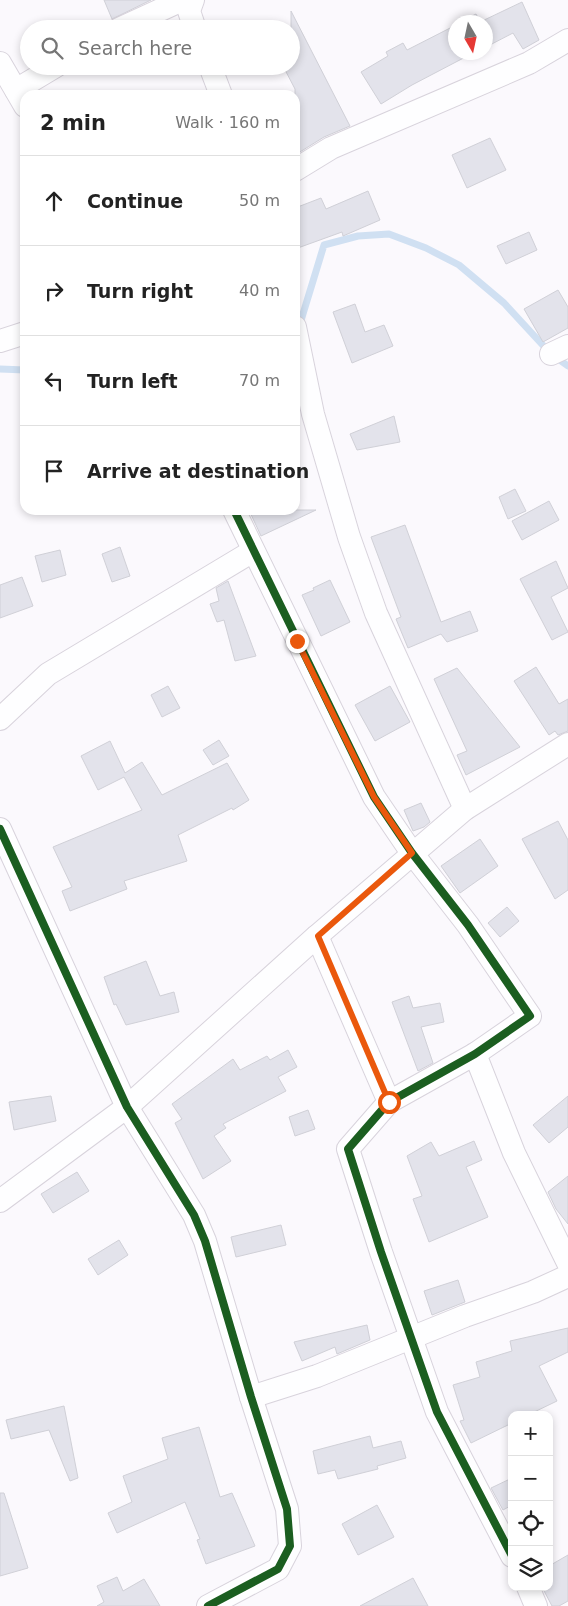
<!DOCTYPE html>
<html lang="en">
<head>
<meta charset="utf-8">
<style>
	:root { --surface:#fff; --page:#f6f6f6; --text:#222; --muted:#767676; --line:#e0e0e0 }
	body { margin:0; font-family:"DejaVu Sans",sans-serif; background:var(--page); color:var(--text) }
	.controls { position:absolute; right:15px; bottom:15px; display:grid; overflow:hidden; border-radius:10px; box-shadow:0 2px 8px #0003 }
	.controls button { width:45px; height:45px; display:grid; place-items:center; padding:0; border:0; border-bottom:1px solid var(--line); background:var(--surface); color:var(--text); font:25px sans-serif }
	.compass { position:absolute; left:448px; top:15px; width:45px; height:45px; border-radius:50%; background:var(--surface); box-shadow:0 2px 8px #0003; rotate:171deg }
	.stop { position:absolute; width:15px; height:15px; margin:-11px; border:4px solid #ea580c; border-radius:50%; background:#fff }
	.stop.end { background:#ea580c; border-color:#fff; box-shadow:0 1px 5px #0008 }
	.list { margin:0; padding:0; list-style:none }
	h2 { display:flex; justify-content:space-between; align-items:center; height:65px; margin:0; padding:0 20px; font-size:21px }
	h2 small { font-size:16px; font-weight:400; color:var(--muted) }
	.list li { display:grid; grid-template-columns:32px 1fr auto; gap:15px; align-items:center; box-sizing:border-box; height:90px; padding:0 20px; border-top:1px solid var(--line) }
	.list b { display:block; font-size:19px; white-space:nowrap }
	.list em { font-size:16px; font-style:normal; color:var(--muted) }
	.icon { flex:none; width:28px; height:28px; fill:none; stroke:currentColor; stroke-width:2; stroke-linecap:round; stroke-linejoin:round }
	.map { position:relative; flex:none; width:568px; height:1606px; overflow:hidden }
	.search { position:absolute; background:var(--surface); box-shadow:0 2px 8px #0003; left:20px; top:20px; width:280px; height:55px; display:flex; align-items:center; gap:12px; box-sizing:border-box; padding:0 18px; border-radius:28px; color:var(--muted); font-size:19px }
	.panel { position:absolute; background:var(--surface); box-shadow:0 2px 8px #0003; left:20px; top:90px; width:280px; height:425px; border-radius:15px }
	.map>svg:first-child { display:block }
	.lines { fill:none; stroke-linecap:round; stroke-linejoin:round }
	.stream { stroke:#d0e0f2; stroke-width:7 }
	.building { fill:#e3e3eb; stroke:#d0d0d7 }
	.street-casing { stroke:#d8d3dc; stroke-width:24 }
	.street { stroke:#fefeff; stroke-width:22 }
	.cycleway-casing { stroke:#fff; stroke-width:11 }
	.cycleway { stroke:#1b5e20; stroke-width:8 }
	.route { stroke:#ea580c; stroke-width:6 }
</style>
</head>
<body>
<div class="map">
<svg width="568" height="1606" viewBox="0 0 568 1606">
	<rect width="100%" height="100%" fill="#fbf9fd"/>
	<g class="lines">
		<g class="stream">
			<polyline points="299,327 324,245 358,236 389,234 426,248 459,265 504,303 551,354 568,366"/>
			<polyline points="0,369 25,370"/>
		</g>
	</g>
	<g class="building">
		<polygon points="104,0 151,0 112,19"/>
		<polygon points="522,2 539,40 523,49 513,33 486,47 486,22 460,22 476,14 480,22"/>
		<polygon points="291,11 350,126 324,137 295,155 295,89 283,66 291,66"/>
		<polygon points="456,25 456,52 475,52 412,85 381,104 361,72 388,56 386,52 403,43 407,50"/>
		<polygon points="490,138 506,170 467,188 452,155"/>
		<polygon points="368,191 380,220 343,236 342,232 295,249 295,208 321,198 326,209"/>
		<polygon points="529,232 537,250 506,264 497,246"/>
		<polygon points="558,290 568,307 568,328 543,342 524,309"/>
		<polygon points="355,304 365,332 384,325 393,346 352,363 333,312"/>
		<polygon points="394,416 400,442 357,450 350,434"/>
		<polygon points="515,489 526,511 508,519 499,497"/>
		<polygon points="549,501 559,520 522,540 512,521"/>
		<polygon points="249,510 316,510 261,536"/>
		<polygon points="405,525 441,622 470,611 478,631 447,642 441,634 408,648 396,619 401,617 371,537"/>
		<polygon points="120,547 130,576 112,582 102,554"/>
		<polygon points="60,550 66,575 42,582 35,556"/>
		<polygon points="556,561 568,588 551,597 568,632 552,640 520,579"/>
		<polygon points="22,577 33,606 0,618 0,585"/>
		<polygon points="330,580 350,622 321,636 302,595 314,590 313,588"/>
		<polygon points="228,581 256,656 235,661 224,620 217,622 210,604 219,601 216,588"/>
		<polygon points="536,667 559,704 568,699 568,731 558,735 555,731 549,735 514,681"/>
		<polygon points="457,668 520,747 466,775 457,755 467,751 434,679"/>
		<polygon points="168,686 180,708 162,717 151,695"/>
		<polygon points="390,686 410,722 375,741 355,705"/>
		<polygon points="219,740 229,756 213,765 203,750"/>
		<polygon points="110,741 125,773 142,762 162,795 227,763 249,800 233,810 232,808 178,835 187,861 124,881 127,889 70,911 62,891 72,887 53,847 142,810 124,777 98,790 81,756"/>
		<polygon points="421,803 430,822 424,827 413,831 404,810"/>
		<polygon points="558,821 568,840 568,890 555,899 522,839"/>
		<polygon points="480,839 498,866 460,893 441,866"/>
		<polygon points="507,907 519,921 500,937 488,923"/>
		<polygon points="146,961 160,996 174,992 179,1012 126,1025 116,1004 114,1005 104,977"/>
		<polygon points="409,996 413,1008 440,1003 444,1022 421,1027 433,1063 418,1071 392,1002"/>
		<polygon points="288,1050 297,1067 278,1077 286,1091 223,1124 226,1128 214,1136 231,1161 203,1179 175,1123 182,1119 172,1104 233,1059 240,1070 267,1056 270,1060"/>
		<polygon points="51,1096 56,1121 14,1130 9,1102"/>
		<polygon points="568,1096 568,1127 549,1143 533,1125"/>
		<polygon points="308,1110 315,1129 295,1136 289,1117"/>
		<polygon points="474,1141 482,1160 466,1167 488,1217 429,1242 413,1199 422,1196 407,1156 431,1142 439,1156"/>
		<polygon points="77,1172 89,1191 53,1213 41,1194"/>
		<polygon points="568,1176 568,1224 556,1209 548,1192"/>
		<polygon points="281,1225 286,1245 236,1257 231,1237"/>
		<polygon points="119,1240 128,1255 98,1275 88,1259"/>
		<polygon points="458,1280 465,1302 432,1315 424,1291"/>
		<polygon points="367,1325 370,1340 337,1354 335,1347 302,1361 294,1342"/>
		<polygon points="568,1328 568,1352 539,1366 557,1401 528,1415 512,1415 512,1423 471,1443 460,1421 464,1420 453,1385 480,1377 476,1362 512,1351 510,1341"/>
		<polygon points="64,1406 78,1478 70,1481 49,1430 11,1439 6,1420"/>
		<polygon points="199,1427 220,1497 232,1493 255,1546 206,1564 197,1540 200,1539 185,1502 117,1533 108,1513 132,1502 123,1476 168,1459 162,1438"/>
		<polygon points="370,1436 373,1448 401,1441 406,1458 377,1466 378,1469 338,1479 335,1470 318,1474 313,1451"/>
		<polygon points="512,1478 512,1505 503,1510 491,1488"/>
		<polygon points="0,1493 4,1493 28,1568 0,1576"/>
		<polygon points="377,1505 394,1537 358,1555 342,1524"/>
		<polygon points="568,1555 568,1601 559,1606 552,1606 542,1587 549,1587 549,1566"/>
		<polygon points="117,1577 123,1591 144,1579 160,1606 97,1606 104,1602 97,1586"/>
		<polygon points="413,1578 428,1606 360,1606"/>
	</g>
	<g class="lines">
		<g class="street-casing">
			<g id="street">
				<polyline points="193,0 189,11 195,29"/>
				<polyline points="119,29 182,0"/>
				<polyline points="0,63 25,106"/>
				<polyline points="210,66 221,95"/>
				<polyline points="16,90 56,66"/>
				<polyline points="295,170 331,148 529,63 568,40"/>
				<polyline points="295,327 313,414 349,537 376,613 465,809"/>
				<polyline points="0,341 25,333"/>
				<polyline points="551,354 568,346"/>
				<polyline points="234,510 374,797 412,853 468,925 530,1016 475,1054 389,1102 348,1149 381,1252 437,1412 512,1556"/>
				<polyline points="0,719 48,674 253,551"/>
				<polyline points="0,829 127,1107 194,1215 205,1241 251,1397 287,1509 290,1546 278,1569 208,1606"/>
				<polyline points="317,936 389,1102"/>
				<polyline points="475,1054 514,1153 568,1263"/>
				<polyline points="0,1201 127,1107 317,936 465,809 568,744"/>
				<polyline points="251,1397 317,1376 465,1316 533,1292 568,1276"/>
				<polyline points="528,1587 536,1606"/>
			</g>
		</g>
		<use href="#street" class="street"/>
		<g class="cycleway-casing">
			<g id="cycleway">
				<polyline points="234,510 374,797 412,853 468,925 530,1016 475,1054 389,1102 348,1149 381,1252 437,1412 512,1556"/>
				<polyline points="0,829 127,1107 194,1215 205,1241 251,1397 287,1509 290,1546 278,1569 208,1606"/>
			</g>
		</g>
		<use href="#cycleway" class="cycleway"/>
	</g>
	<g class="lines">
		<polyline class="route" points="297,641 374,797 412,853 318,936 389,1102"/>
	</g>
</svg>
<div class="controls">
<button>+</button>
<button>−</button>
<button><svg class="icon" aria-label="locate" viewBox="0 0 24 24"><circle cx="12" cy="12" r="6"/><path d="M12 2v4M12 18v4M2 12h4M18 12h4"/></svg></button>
<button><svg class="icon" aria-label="layers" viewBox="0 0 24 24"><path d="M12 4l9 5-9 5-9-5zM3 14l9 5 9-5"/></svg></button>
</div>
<svg class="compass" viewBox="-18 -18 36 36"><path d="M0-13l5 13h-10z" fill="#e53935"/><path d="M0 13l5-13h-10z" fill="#767676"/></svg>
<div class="stop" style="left:389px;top:1102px"></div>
<div class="stop end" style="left:297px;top:641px"></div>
<div class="search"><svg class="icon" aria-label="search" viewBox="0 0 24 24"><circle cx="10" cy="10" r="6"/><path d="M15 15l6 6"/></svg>Search here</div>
<section class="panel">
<h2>2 min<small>Walk · 160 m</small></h2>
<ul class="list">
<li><svg class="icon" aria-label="ahead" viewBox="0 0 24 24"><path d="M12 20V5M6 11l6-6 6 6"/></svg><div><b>Continue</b></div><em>50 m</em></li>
<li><svg class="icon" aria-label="right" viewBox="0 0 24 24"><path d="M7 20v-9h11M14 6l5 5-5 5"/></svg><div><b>Turn right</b></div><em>40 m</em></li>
<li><svg class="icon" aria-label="left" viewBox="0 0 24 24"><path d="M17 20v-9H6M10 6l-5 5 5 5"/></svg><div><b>Turn left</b></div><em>70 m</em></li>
<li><svg class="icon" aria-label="arrive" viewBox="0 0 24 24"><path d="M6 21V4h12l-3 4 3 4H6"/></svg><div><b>Arrive at destination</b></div></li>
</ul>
</section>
</div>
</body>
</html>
